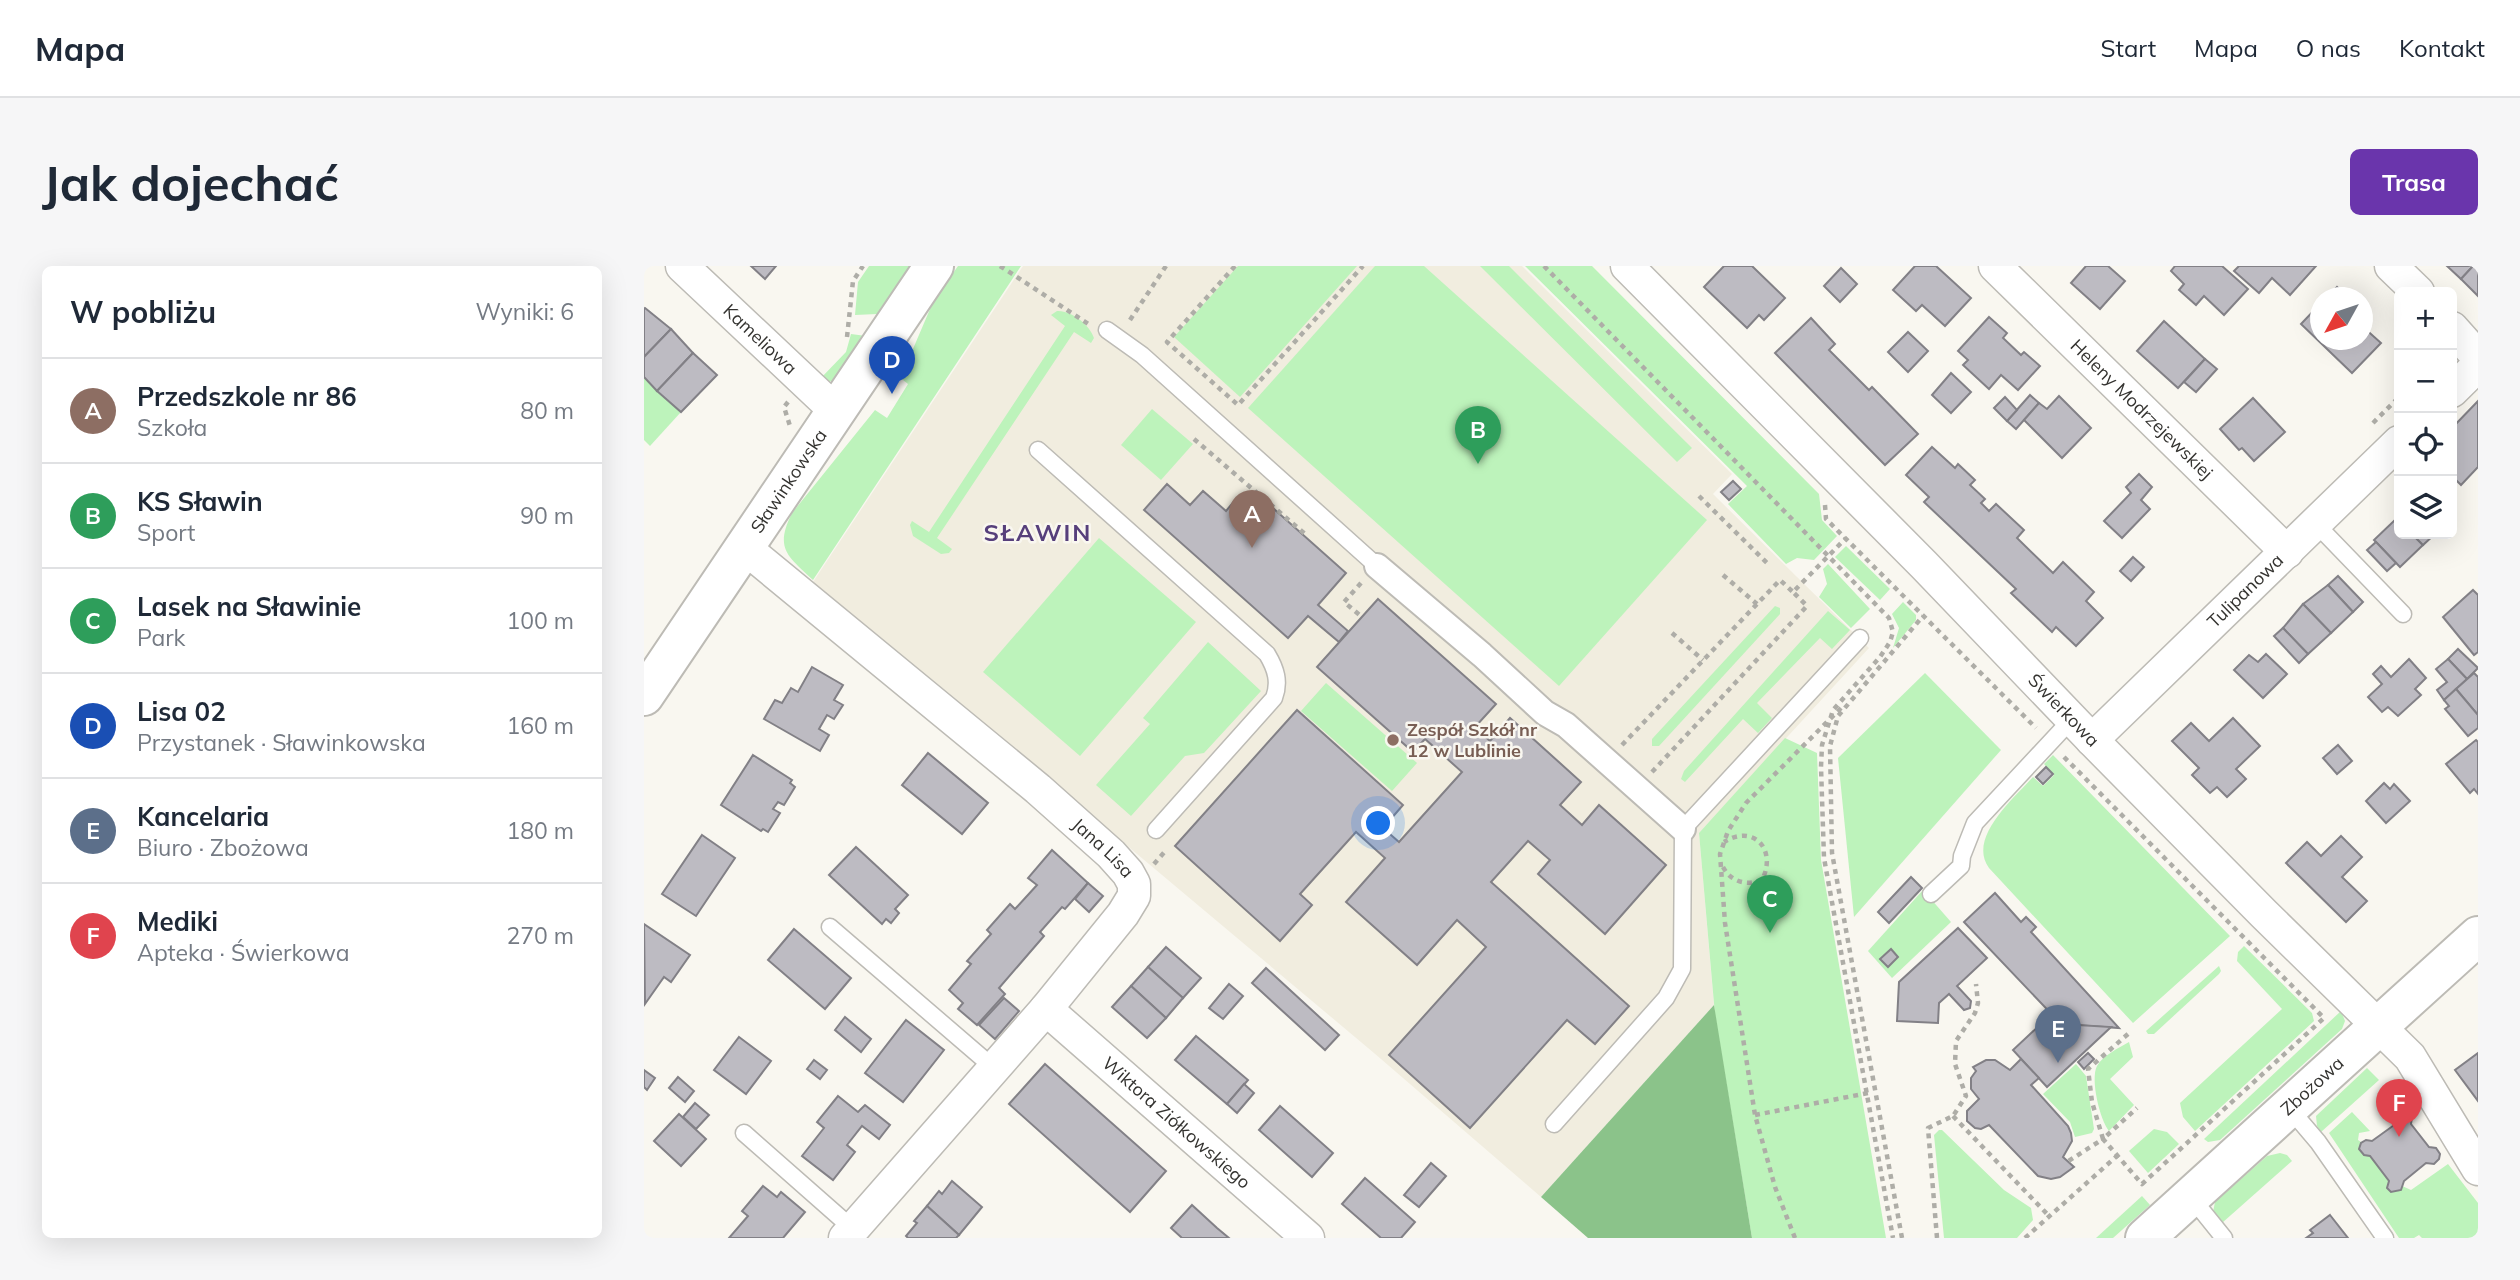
<!DOCTYPE html>
<html lang="pl">
<head>
<meta charset="utf-8">
<style>
	:root { --surface:#fff; --page:#f6f6f7; --text:#1f2937; --muted:#747a83; --line:#e0e1e3; --accent:#6a35ac }
	body { margin:0; font-family:Mulish,sans-serif; background:var(--page); color:var(--text) }
	.controls { position:absolute; right:21px; top:21px; display:grid; overflow:hidden; border-radius:10px; box-shadow:0 7px 28px #0002 }
	.controls button { width:63px; height:63px; display:grid; place-items:center; padding:0; border:0; border-bottom:2px solid var(--line); background:var(--surface); color:var(--text); font:35px sans-serif }
	.compass { position:absolute; left:1666px; top:21px; width:63px; height:63px; border-radius:50%; background:var(--surface); box-shadow:0 7px 28px #0002; rotate:230deg }
	.you { position:absolute; left:735px; top:558px; width:24px; height:24px; margin:-18px; border:5px solid #fff; border-radius:50%; background:#1a73e8; box-shadow:0 0 0 10px #1a73e833 }
	.badge { display:grid; place-items:center; width:46px; height:46px; border-radius:50%; background:var(--accent); color:#fff; font-size:23px; font-weight:700 }
	.pin { position:absolute; translate:-50% -58px; filter:drop-shadow(0 2px 4px #0008) }
	.pin::after { content:''; position:absolute; top:37px; width:24px; height:21px; background:inherit; clip-path:polygon(0 0,100% 0,50% 100%) }
	.list { margin:0; padding:0; list-style:none }
	h2 { display:flex; justify-content:space-between; align-items:center; height:91px; margin:0; padding:0 28px; font-size:30px }
	h2 small { font-size:23px; font-weight:400; color:var(--muted) }
	.list li { display:grid; grid-template-columns:46px 1fr auto; gap:21px; align-items:center; box-sizing:border-box; height:105px; padding:0 28px; border-top:2px solid var(--line) }
	.list b { display:block; font-size:26px; white-space:nowrap }
	.list p { margin:0; font-size:23px; white-space:nowrap; color:var(--muted) }
	.list em { font-size:23px; font-style:normal; color:var(--muted) }
	.icon { flex:none; width:38px; height:38px; fill:none; stroke:currentColor; stroke-width:2; stroke-linecap:round; stroke-linejoin:round }
	.map { position:relative; flex:none; width:1834px; height:972px; overflow:hidden; border-radius:10px }
	header { display:flex; align-items:center; gap:42px; box-sizing:border-box; height:98px; padding:0 35px; background:var(--surface); border-bottom:2px solid var(--line) }
	header strong { font-size:33px }
	nav { display:flex; gap:38px; margin-inline-start:auto; font-size:24px }
	.intro { display:flex; align-items:center; justify-content:space-between; box-sizing:border-box; height:168px; padding:0 42px }
	h1 { margin:0; font-size:49px }
	.button { padding:18px 32px; border-radius:10px; background:var(--accent); color:#fff; font-size:24px; font-weight:700 }
	main { display:flex; gap:42px; padding:0 42px }
	aside { flex:1; background:var(--surface); border-radius:10px; box-shadow:0 7px 28px #0002 }
	.map>svg:first-child { display:block }
	.built { fill:#f1eddf }
	.green { fill:#bdf3bb }
	.forest { fill:#8bc38a }
	.building { fill:#bdbbc2; stroke:#828086; stroke-width:2 }
	.lines { fill:none; stroke-linecap:round; stroke-linejoin:round }
	.service-casing { stroke:#bdbbb5; stroke-width:19 }
	.pedestrian-casing { stroke:#bdbbb5; stroke-width:28 }
	.minor-casing { stroke:#bdbbb5; stroke-width:35 }
	.tertiary-casing { stroke:#bdbbb5; stroke-width:42 }
	.path { stroke:#aeada7; stroke-width:4.5; stroke-dasharray:5 5; stroke-linecap:butt }
	.service { stroke:#fff; stroke-width:16 }
	.pedestrian { stroke:#fff; stroke-width:24 }
	.minor { stroke:#fff; stroke-width:32 }
	.tertiary { stroke:#fff; stroke-width:38 }
	.education-dot { fill:#8d6e63; stroke:#f9f7f0; stroke-width:2.5 }
	.labels { text-anchor:middle; stroke-width:5; stroke-linejoin:round; paint-order:stroke }
	.street-label { font-size:18px; fill:#343330; stroke:#f9f7f0 }
	.education-label { font-size:18px; font-weight:bold; fill:#785e54; stroke:#f9f7f0; text-anchor:start }
	.district-label { font-size:24px; font-weight:bold; letter-spacing:2px; fill:#563f7b; stroke:#f9f7f0 }
</style>
</head>
<body>
<header>
<strong>Mapa</strong>
<nav><a>Start</a><a>Mapa</a><a>O nas</a><a>Kontakt</a></nav>
</header>
<div class="intro"><h1>Jak dojechać</h1><a class="button">Trasa</a></div>
<main>
<aside>
<h2>W pobliżu<small>Wyniki: 6</small></h2>
<ul class="list">
<li><span class="badge" style="background:#8d6e63">A</span><div><b>Przedszkole nr 86</b><p>Szkoła</p></div><em>80 m</em></li>
<li><span class="badge" style="background:#2e9e5b">B</span><div><b>KS Sławin</b><p>Sport</p></div><em>90 m</em></li>
<li><span class="badge" style="background:#2e9e5b">C</span><div><b>Lasek na Sławinie</b><p>Park</p></div><em>100 m</em></li>
<li><span class="badge" style="background:#1a4fb4">D</span><div><b>Lisa 02</b><p>Przystanek · Sławinkowska</p></div><em>160 m</em></li>
<li><span class="badge" style="background:#5c6f8a">E</span><div><b>Kancelaria</b><p>Biuro · Zbożowa</p></div><em>180 m</em></li>
<li><span class="badge" style="background:#e0444e">F</span><div><b>Mediki</b><p>Apteka · Świerkowa</p></div><em>270 m</em></li>
</ul>
</aside>
<div class="map">
<svg width="1834" height="972" viewBox="0 0 1834 972">
	<rect width="100%" height="100%" fill="#f9f7f0"/>
	<polygon class="built" points="379,0 878,0 1088,208 1069,228 1225,382 1055,567 1070,739 897,931 730,787 169,316"/>
	<g class="green">
		<polygon points="225,0 266,0 233,48 211,49 214,16"/>
		<path d="M314,0H377L169,314C144,290 130,283 148,247L231,144L243,152L264,118L254,110L263,97L289,36Z"/>
		<polygon points="594,0 713,0 596,131 530,71"/>
		<polygon points="731,0 780,0 1063,254 915,420 604,142"/>
		<polygon points="836,0 865,0 1048,182 1033,196"/>
		<polygon points="881,0 948,0 1175,228 1178,254 1193,270 1170,294 1153,292 1142,298 1084,238 1103,220"/>
		<path d="M413,45C427,44 446,59 450,72L447,77L430,66L293,272L308,283L305,287L297,288L269,270L266,259L268,255L285,266L421,60L407,49Z"/>
		<polygon points="207,68 222,70 194,114 182,116 176,113 202,86"/>
		<polygon points="0,111 37,146 6,180 0,174"/>
		<polygon points="508,143 549,178 517,214 477,179"/>
		<polygon points="455,272 552,356 436,490 339,406"/>
		<polygon points="1202,280 1246,323 1236,334 1191,291"/>
		<polygon points="1184,298 1226,343 1207,362 1175,331 1183,318 1179,303"/>
		<polygon points="1259,336 1272,349 1272,354 1249,382 1255,362 1248,348"/>
		<polygon points="1131,340 1136,342 1136,348 1015,480 1008,480 1008,473"/>
		<polygon points="1184,345 1206,364 1188,383 1176,372 1113,437 1128,452 1114,467 1099,453 1041,516 1037,513 1040,505"/>
		<polygon points="564,376 617,425 560,487 541,490 487,550 452,519 506,458 499,452"/>
		<polygon points="1281,407 1357,484 1210,651 1194,492"/>
		<polygon points="682,417 773,497 748,525 657,445"/>
		<polygon points="1141,472 1173,487 1177,594 1242,972 1108,972 1071,749 1055,567"/>
		<path d="M1409,489L1586,670L1489,757L1345,602C1323,572 1370,532 1389,511L1399,520L1410,509L1400,498Z"/>
		<polygon points="1279,624 1307,656 1248,712 1224,685"/>
		<polygon points="1600,680 1668,747 1670,755 1551,865 1539,851 1536,837 1638,743 1593,695 1594,686"/>
		<polygon points="1575,700 1577,705 1575,708 1510,768 1504,768 1502,765"/>
		<polygon points="1697,745 1701,755 1698,763 1576,874 1564,876 1560,873"/>
		<path d="M1485,776L1489,791L1466,813L1490,839L1465,865C1456,854 1446,813 1453,800C1459,789 1475,782 1485,776Z"/>
		<polygon points="1432,798 1442,810 1450,863 1448,867 1431,871 1426,856 1399,828"/>
		<polygon points="1723,802 1735,814 1677,866 1673,860 1672,850"/>
		<polygon points="1708,846 1726,865 1715,867 1714,874 1720,878 1745,914 1767,924 1804,898 1834,937 1834,972 1778,972 1775,969 1770,972 1755,972 1685,867"/>
		<polygon points="1510,863 1523,866 1535,878 1504,907 1485,885"/>
		<polygon points="1295,864 1298,864 1360,924 1387,942 1389,954 1373,972 1300,972 1290,869"/>
		<polygon points="1636,887 1643,889 1648,895 1578,957 1569,946 1571,936 1623,890"/>
		<polygon points="1498,930 1506,939 1469,972 1452,972"/>
	</g>
	<polygon class="forest" points="1070,739 1108,972 944,972 897,931"/>
	<g class="building">
		<polygon points="107,0 132,0 121,13"/>
		<polygon points="1080,0 1108,0 1141,32 1120,54 1115,49 1103,62 1060,21"/>
		<polygon points="1271,0 1292,0 1327,32 1301,60 1278,39 1272,45 1249,24"/>
		<polygon points="1442,0 1464,0 1481,15 1456,43 1427,17"/>
		<polygon points="1531,0 1578,0 1604,23 1580,49 1560,30 1552,39 1535,24 1540,18 1527,5"/>
		<polygon points="1595,0 1672,0 1646,29 1628,12 1615,27 1590,5"/>
		<polygon points="1803,0 1829,0 1817,13"/>
		<polygon points="1829,0 1834,0 1834,30 1817,13"/>
		<polygon points="1197,2 1213,18 1196,36 1180,20"/>
		<polygon points="1693,21 1704,32 1683,32"/>
		<polygon points="1676,38 1676,74 1718,74 1718,60 1737,77 1708,107 1657,58"/>
		<polygon points="1,42 27,63 0,91 0,43"/>
		<polygon points="1345,51 1363,67 1359,72 1377,89 1380,86 1396,100 1374,124 1357,109 1345,123 1319,99 1324,94 1314,85"/>
		<polygon points="1167,52 1191,78 1185,84 1225,124 1228,121 1274,168 1241,199 1131,87"/>
		<polygon points="1520,55 1561,93 1534,122 1493,85"/>
		<polygon points="27,63 49,87 13,125 0,111 0,91"/>
		<polygon points="1264,66 1284,85 1264,106 1244,86"/>
		<polygon points="49,87 73,109 37,146 13,125"/>
		<polygon points="1561,93 1573,103 1552,126 1540,116"/>
		<polygon points="1307,107 1327,126 1307,147 1288,129"/>
		<polygon points="1386,129 1395,137 1372,163 1363,155"/>
		<polygon points="1415,130 1447,162 1418,192 1380,154 1395,137 1403,143"/>
		<polygon points="1361,131 1373,144 1363,155 1350,142"/>
		<polygon points="1609,132 1641,166 1610,195 1598,182 1595,184 1576,163"/>
		<polygon points="1834,135 1834,201 1817,219 1808,210 1808,162"/>
		<polygon points="1288,181 1311,202 1314,198 1331,214 1326,219 1341,233 1337,237 1345,245 1352,238 1380,264 1373,272 1409,307 1419,296 1450,326 1442,335 1459,352 1432,380 1412,361 1408,366 1367,327 1372,323 1280,236 1285,231 1262,209"/>
		<polygon points="1495,208 1508,221 1497,234 1506,243 1478,272 1460,255 1487,227 1482,221"/>
		<polygon points="1089,215 1097,223 1085,234 1077,226"/>
		<polygon points="523,218 546,239 559,225 582,245 592,233 618,257 630,243 702,307 674,339 704,365 695,376 664,350 644,372 500,244"/>
		<polygon points="1753,252 1755,255 1755,268 1768,268 1779,279 1756,301 1730,274"/>
		<polygon points="1768,268 1791,268 1779,279"/>
		<polygon points="1732,276 1752,297 1743,305 1723,284"/>
		<polygon points="1489,291 1500,301 1487,315 1476,305"/>
		<polygon points="1694,310 1719,336 1709,346 1684,319"/>
		<polygon points="1684,319 1709,346 1687,367 1659,338"/>
		<polygon points="1829,324 1834,329 1834,386 1830,389 1799,351"/>
		<polygon points="734,333 852,438 831,461 846,475 866,452 937,516 916,539 938,559 955,539 1022,599 961,668 894,608 906,594 884,575 847,616 985,740 951,778 923,754 826,862 745,789 842,681 813,654 773,699 702,636 741,592 712,566 656,628 668,639 636,675 531,580 653,444 759,539 739,562 755,576 818,506 781,473 769,486 673,401"/>
		<polygon points="1659,338 1687,367 1664,388 1639,362"/>
		<polygon points="1639,362 1664,388 1655,397 1630,370"/>
		<polygon points="1814,383 1834,402 1823,413 1804,393"/>
		<polygon points="1622,388 1643,408 1619,432 1590,404 1605,389 1614,396"/>
		<polygon points="1765,393 1782,412 1771,423 1777,429 1754,450 1744,441 1738,446 1724,431 1738,418 1729,408 1737,400 1747,411"/>
		<polygon points="1804,393 1823,413 1800,434 1793,424 1803,416 1792,403"/>
		<polygon points="168,401 199,419 190,434 199,439 190,453 183,449 175,463 185,469 176,485 120,453 131,434 138,437 147,422 154,426"/>
		<polygon points="1830,407 1834,411 1834,449 1812,423"/>
		<polygon points="1812,423 1834,449 1834,462 1824,470 1801,443 1805,440 1800,434"/>
		<polygon points="1589,452 1616,480 1592,503 1602,513 1583,531 1573,521 1566,527 1548,509 1555,502 1528,475 1547,457 1565,475"/>
		<polygon points="1832,474 1834,476 1834,528 1830,523 1826,527 1802,498"/>
		<polygon points="1694,479 1708,495 1693,508 1679,492"/>
		<polygon points="284,487 344,537 318,568 258,519"/>
		<polygon points="109,489 148,514 146,517 151,521 140,539 134,536 129,543 136,547 124,566 119,563 117,565 77,539"/>
		<polygon points="1402,501 1409,508 1399,518 1392,511"/>
		<polygon points="1740,517 1746,523 1750,518 1766,535 1742,557 1722,535"/>
		<polygon points="58,569 91,592 52,650 18,628"/>
		<polygon points="1697,570 1718,591 1698,611 1723,635 1702,656 1642,597 1663,576 1677,590"/>
		<polygon points="212,581 264,629 251,643 255,647 247,657 242,653 238,658 185,609"/>
		<polygon points="408,584 444,617 421,643 418,641 396,666 400,670 355,722 361,728 333,759 314,743 319,737 305,724 327,698 323,695 347,668 343,664 366,638 371,643 393,619 384,612"/>
		<polygon points="1267,611 1278,622 1245,657 1234,646"/>
		<polygon points="444,617 459,630 445,646 431,633"/>
		<polygon points="1351,627 1377,656 1382,651 1392,661 1387,666 1475,762 1417,758 1320,656"/>
		<polygon points="0,658 46,689 27,716 20,711 1,738"/>
		<polygon points="1314,662 1343,692 1313,720 1327,735 1326,742 1320,744 1305,728 1295,737 1294,757 1253,755 1255,716"/>
		<polygon points="150,663 207,712 181,743 124,694"/>
		<polygon points="522,681 557,712 539,732 504,701"/>
		<polygon points="1247,683 1254,691 1244,701 1236,693"/>
		<polygon points="504,701 539,732 522,752 487,720"/>
		<polygon points="622,702 695,769 681,784 608,717"/>
		<polygon points="585,718 599,730 579,753 565,742"/>
		<polygon points="487,720 522,752 503,772 468,741"/>
		<polygon points="360,732 375,745 351,773 335,759"/>
		<polygon points="201,751 227,773 217,786 191,764"/>
		<polygon points="262,754 300,784 259,836 221,807"/>
		<polygon points="1398,757 1417,758 1467,761 1403,821 1369,784"/>
		<polygon points="552,770 604,814 583,838 531,794"/>
		<polygon points="95,771 127,795 102,828 70,804"/>
		<polygon points="1444,787 1450,793 1440,803 1434,796"/>
		<polygon points="1834,787 1834,835 1811,804"/>
		<polygon points="1377,793 1395,812 1387,819 1424,860 1427,867 1428,875 1419,891 1430,901 1416,911 1407,913 1394,910 1345,859 1337,863 1331,862 1323,855 1323,845 1335,833 1327,823 1327,812 1332,805 1329,801 1342,794 1351,794 1366,804"/>
		<polygon points="170,794 183,804 176,813 163,803"/>
		<polygon points="401,798 522,905 486,946 365,838"/>
		<polygon points="0,804 11,812 3,824 0,821"/>
		<polygon points="34,811 50,825 41,836 25,822"/>
		<polygon points="600,818 610,827 593,847 583,838"/>
		<polygon points="194,830 214,846 221,839 246,859 235,873 218,860 203,879 211,886 189,914 158,890 180,862 173,856"/>
		<polygon points="51,837 65,849 52,863 39,851"/>
		<polygon points="636,840 689,887 668,911 615,864"/>
		<polygon points="1764,845 1768,851 1767,858 1785,881 1792,882 1796,888 1795,893 1790,898 1782,897 1760,915 1757,924 1747,926 1743,922 1745,915 1726,890 1720,889 1715,883 1717,877 1722,874 1728,875 1753,857 1756,848"/>
		<polygon points="35,848 62,873 37,900 10,875"/>
		<polygon points="787,897 802,910 775,941 760,929"/>
		<polygon points="721,912 771,956 757,972 737,972 698,938"/>
		<polygon points="308,915 338,941 315,969 283,940 295,925 298,928"/>
		<polygon points="119,920 133,931 137,926 161,946 139,972 85,972 104,950 98,945"/>
		<polygon points="548,939 573,962 585,972 538,972 527,962"/>
		<polygon points="283,940 315,969 312,972 264,972 262,970 273,957 270,955"/>
		<polygon points="1686,949 1704,972 1662,972 1669,967 1666,964"/>
	</g>
	<g class="lines">
		<g class="service-casing">
			<g id="service">
				<polyline points="463,64 498,89 733,300"/>
				<path d="M394,184L623,388C632,403 636,416 630,432L512,564"/>
				<polyline points="1672,258 1759,348"/>
				<polyline points="1287,628 1317,600 1318,590 1331,557 1428,453"/>
				<polyline points="186,661 350,802"/>
				<polyline points="1645,842 1674,876 1741,972"/>
				<polyline points="910,858 1022,732 1038,703 1039,563 1216,372"/>
				<polyline points="100,867 209,963"/>
				<polyline points="1547,931 1580,972"/>
			</g>
		</g>
		<g class="pedestrian-casing">
			<polyline id="pedestrian" points="733,300 838,389 901,447 922,459 1039,563"/>
		</g>
		<g class="minor-casing">
			<g id="minor">
				<path id="s1" d="M38,0L192,145"/>
				<path id="s2" d="M983,0L1280,299L1448,474L1620,648L1766,791L1834,903"/>
				<path id="s3" d="M1351,0L1643,286"/>
				<polyline points="1747,0 1774,26"/>
				<polyline points="1808,62 1834,91"/>
				<polyline points="1808,125 1834,99"/>
				<path id="s4" d="M101,282L394,523L467,588L484,607L490,618V630L479,648L402,743L201,972"/>
				<path id="s5" d="M1448,474L1755,176"/>
				<path id="s6" d="M402,743L664,972"/>
			</g>
		</g>
		<g class="tertiary-casing">
			<g id="tertiary">
				<path id="s7" d="M0,430L290,0"/>
				<path id="s8" d="M1501,972L1834,670"/>
			</g>
		</g>
		<g class="path">
			<polyline points="356,0 446,59"/>
			<polyline points="591,0 523,76 594,139 719,0"/>
			<polyline points="900,0 1245,352 1249,366 1246,376 1236,391 1189,444 1178,479 1177,501 1180,592 1249,972"/>
			<polyline points="486,54 522,0"/>
			<polyline points="203,71 209,15 219,0"/>
			<polyline points="144,136 140,141 146,160"/>
			<polyline points="1729,157 1755,131"/>
			<polyline points="550,173 661,268"/>
			<polyline points="1055,230 1124,298"/>
			<polyline points="1181,239 1182,253 1392,462"/>
			<polyline points="1079,309 1113,338"/>
			<polyline points="717,317 700,336 718,351"/>
			<polyline points="1028,367 1059,394"/>
			<polyline points="978,479 1136,314 1149,326"/>
			<polyline points="1420,491 1680,752 1498,918 1459,873 1423,896"/>
			<polyline points="1008,506 1163,340 1149,326 1202,272"/>
			<polyline points="510,598 523,583"/>
			<path d="M1079,601C1087,616 1102,620 1118,614C1133,585 1111,557 1080,576"/>
			<polyline points="1484,768 1444,803 1448,836 1459,873 1493,842"/>
			<polyline points="1111,849 1224,827"/>
			<polyline points="1309,850 1405,950"/>
			<polyline points="1151,972 1131,921 1111,849 1081,657 1076,588 1084,565 1102,537 1198,441"/>
			<polyline points="1258,972 1188,587 1186,480 1194,450 1279,350"/>
			<polyline points="1293,972 1284,862 1309,850 1322,830 1311,798 1312,775 1331,747 1334,737 1332,718"/>
			<polyline points="1381,972 1474,889"/>
		</g>
		<use href="#service" class="service"/>
		<use href="#pedestrian" class="pedestrian"/>
		<use href="#minor" class="minor"/>
		<use href="#tertiary" class="tertiary"/>
	</g>
	<circle class="education-dot" cx="749" cy="474" r="7"/>
	<g class="labels">
		<g class="street-label">
			<text dy="6" stroke="none"><textPath href="#s1" startOffset="107">Kameliowa</textPath></text>
			<text dy="6" stroke="none"><textPath href="#s3" startOffset="205">Heleny Modrzejewskiej</textPath></text>
			<text dy="6" stroke="none"><textPath href="#s7" startOffset="259">Sławinkowska</textPath></text>
			<text dy="6" stroke="none"><textPath href="#s5" startOffset="214">Tulipanowa</textPath></text>
			<text dy="6" stroke="none"><textPath href="#s2" startOffset="623">Świerkowa</textPath></text>
			<text dy="6" stroke="none"><textPath href="#s4" startOffset="467">Jana Lisa</textPath></text>
			<text dy="6" stroke="none"><textPath href="#s8" startOffset="226">Zbożowa</textPath></text>
			<text dy="6" stroke="none"><textPath href="#s6" startOffset="173">Wiktora Ziółkowskiego</textPath></text>
		</g>
		<g class="education-label">
			<text x="763" y="470">Zespół Szkół nr<tspan x="763" dy="21">12 w Lublinie</tspan></text>
		</g>
		<g class="district-label">
			<text x="394" y="275">SŁAWIN</text>
		</g>
	</g>
</svg>
<div class="controls">
<button>+</button>
<button>−</button>
<button><svg class="icon" aria-label="locate" viewBox="0 0 24 24"><circle cx="12" cy="12" r="6"/><path d="M12 2v4M12 18v4M2 12h4M18 12h4"/></svg></button>
<button><svg class="icon" aria-label="layers" viewBox="0 0 24 24"><path d="M12 4l9 5-9 5-9-5zM3 14l9 5 9-5"/></svg></button>
</div>
<svg class="compass" viewBox="-18 -18 36 36"><path d="M0-13l5 13h-10z" fill="#e53935"/><path d="M0 13l5-13h-10z" fill="#747a83"/></svg>
<div class="you"></div>
<div class="pin badge" style="left:608px;top:282px;background:#8d6e63">A</div>
<div class="pin badge" style="left:834px;top:198px;background:#2e9e5b">B</div>
<div class="pin badge" style="left:1126px;top:667px;background:#2e9e5b">C</div>
<div class="pin badge" style="left:248px;top:128px;background:#1a4fb4">D</div>
<div class="pin badge" style="left:1414px;top:797px;background:#5c6f8a">E</div>
<div class="pin badge" style="left:1755px;top:871px;background:#e0444e">F</div>
</div>
</main>
</body>
</html>
